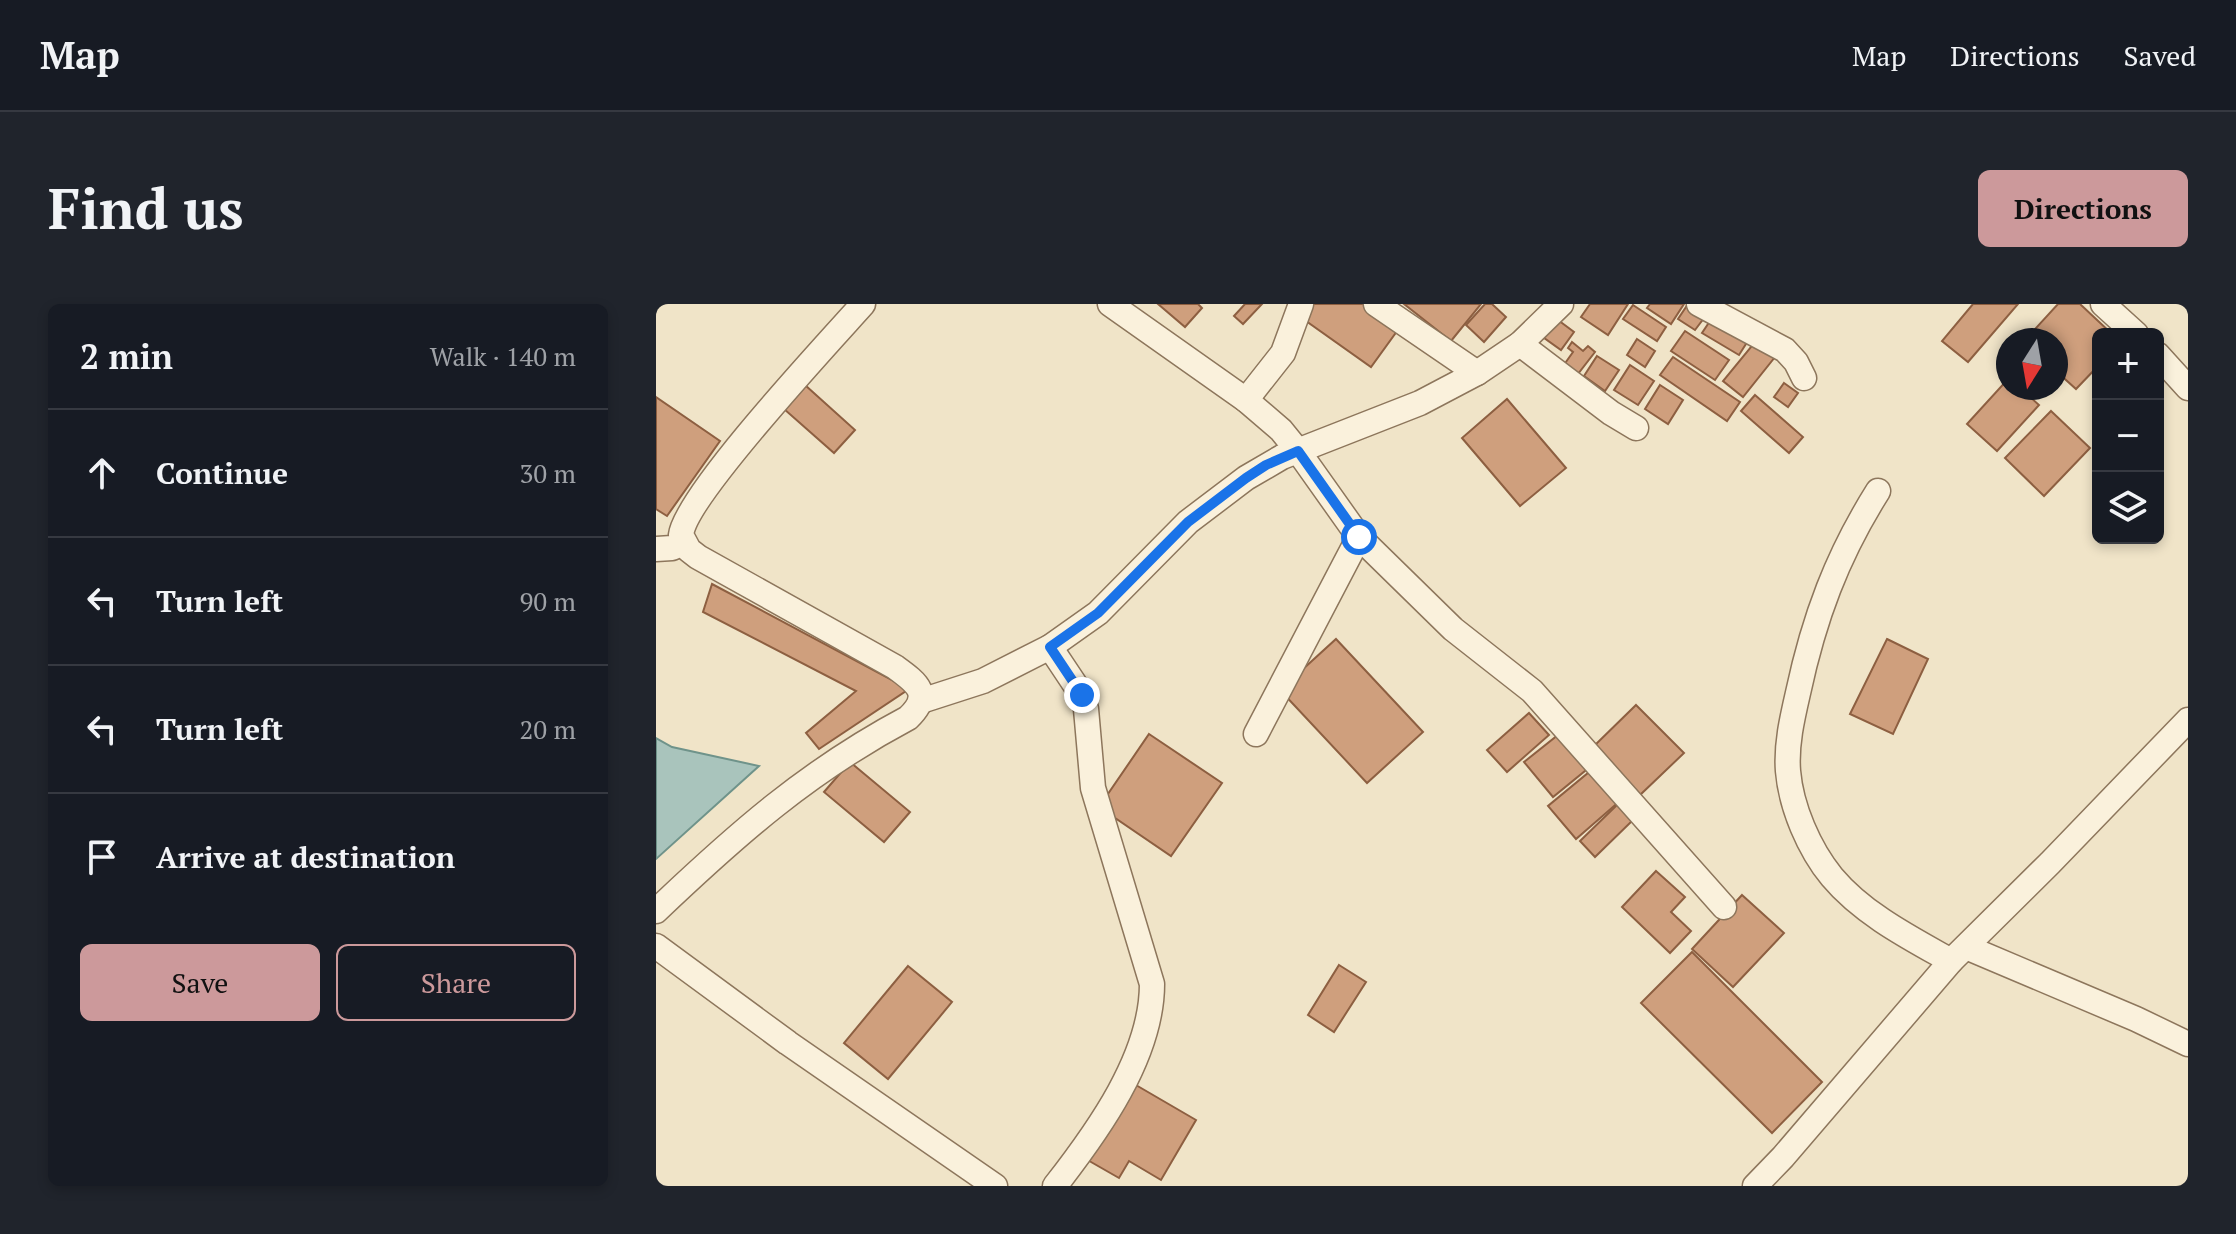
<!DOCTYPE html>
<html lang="en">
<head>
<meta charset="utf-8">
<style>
	:root { --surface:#171b24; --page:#20242c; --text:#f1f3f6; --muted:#9ea1a6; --line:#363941; --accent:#cc999b }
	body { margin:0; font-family:"PT Serif",serif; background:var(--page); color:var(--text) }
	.controls { position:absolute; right:24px; top:24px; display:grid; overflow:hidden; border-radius:12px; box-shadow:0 4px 12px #0003 }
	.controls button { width:72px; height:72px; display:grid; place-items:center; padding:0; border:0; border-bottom:2px solid var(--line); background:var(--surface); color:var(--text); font:40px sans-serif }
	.compass { position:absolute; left:1340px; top:24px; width:72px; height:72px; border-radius:50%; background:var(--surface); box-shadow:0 4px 12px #0003; rotate:191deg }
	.stop { position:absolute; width:24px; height:24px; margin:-18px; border:6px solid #1a73e8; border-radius:50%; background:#fff }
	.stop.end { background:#1a73e8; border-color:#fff; box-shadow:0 2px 8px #0008 }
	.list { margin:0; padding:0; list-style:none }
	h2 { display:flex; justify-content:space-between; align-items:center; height:104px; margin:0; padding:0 32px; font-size:34px }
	h2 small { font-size:26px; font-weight:400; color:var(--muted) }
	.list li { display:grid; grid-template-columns:52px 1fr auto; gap:24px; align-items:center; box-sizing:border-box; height:128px; padding:0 32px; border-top:2px solid var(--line) }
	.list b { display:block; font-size:30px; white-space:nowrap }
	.list em { font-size:26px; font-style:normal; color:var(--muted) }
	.actions { display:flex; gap:16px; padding:24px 32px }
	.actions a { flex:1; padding:18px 0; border:2px solid var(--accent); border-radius:12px; text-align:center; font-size:28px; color:var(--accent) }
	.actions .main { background:var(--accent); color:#111 }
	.icon { flex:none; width:44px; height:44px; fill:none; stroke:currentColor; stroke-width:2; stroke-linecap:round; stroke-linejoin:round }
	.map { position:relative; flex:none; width:1532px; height:882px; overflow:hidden; border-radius:12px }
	header { display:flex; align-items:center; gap:48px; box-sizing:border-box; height:112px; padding:0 40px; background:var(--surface); border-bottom:2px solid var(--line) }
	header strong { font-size:38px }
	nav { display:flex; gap:44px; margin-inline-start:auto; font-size:28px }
	.intro { display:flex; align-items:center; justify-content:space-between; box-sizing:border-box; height:192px; padding:0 48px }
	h1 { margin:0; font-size:56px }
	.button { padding:20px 36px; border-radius:12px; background:var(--accent); color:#111; font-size:28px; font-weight:700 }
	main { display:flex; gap:48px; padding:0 48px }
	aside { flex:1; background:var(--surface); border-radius:12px; box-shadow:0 4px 12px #0003 }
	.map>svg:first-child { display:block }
	.water { fill:#a9c4bc; stroke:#6f938a; stroke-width:2 }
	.building { fill:#cf9f7d; stroke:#8d5f41; stroke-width:2 }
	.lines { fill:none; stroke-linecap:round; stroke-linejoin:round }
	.minor-casing { stroke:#8d765c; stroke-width:27 }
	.minor { stroke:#faf1dc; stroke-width:24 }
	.route { stroke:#1a73e8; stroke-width:10 }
</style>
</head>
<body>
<header>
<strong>Map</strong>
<nav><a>Map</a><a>Directions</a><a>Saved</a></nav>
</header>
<div class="intro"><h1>Find us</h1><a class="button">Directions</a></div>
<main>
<aside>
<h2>2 min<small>Walk · 140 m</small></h2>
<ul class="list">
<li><svg class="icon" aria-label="ahead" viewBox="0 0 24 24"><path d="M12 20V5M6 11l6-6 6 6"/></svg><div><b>Continue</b></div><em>30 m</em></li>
<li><svg class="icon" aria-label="left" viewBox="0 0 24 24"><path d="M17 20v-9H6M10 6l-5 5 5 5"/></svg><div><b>Turn left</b></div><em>90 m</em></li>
<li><svg class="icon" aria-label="left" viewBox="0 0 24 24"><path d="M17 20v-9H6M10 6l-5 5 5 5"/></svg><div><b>Turn left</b></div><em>20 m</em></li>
<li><svg class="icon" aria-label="arrive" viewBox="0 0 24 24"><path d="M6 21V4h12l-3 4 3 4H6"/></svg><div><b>Arrive at destination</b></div></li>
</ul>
<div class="actions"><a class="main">Save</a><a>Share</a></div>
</aside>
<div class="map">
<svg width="1532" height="882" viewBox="0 0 1532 882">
	<rect width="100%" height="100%" fill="#f0e4c8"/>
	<polygon class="water" points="0,434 16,443 103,462 0,555"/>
	<g class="building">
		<polygon points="502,0 542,0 546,4 529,23"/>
		<polygon points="589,0 606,0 587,20 578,12"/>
		<polygon points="652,0 711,0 744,23 715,63 643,12"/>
		<polygon points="748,0 825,0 795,37"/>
		<polygon points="829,0 836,0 850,13 828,38 810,21"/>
		<polygon points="934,0 972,0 952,31 925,13"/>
		<polygon points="994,0 1028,0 1015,20 991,4"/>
		<polygon points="1032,0 1051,10 1039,26 1022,15"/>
		<polygon points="1317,0 1362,0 1312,58 1286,37"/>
		<polygon points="1402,0 1424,0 1456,30 1442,30 1442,62 1420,85 1400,67 1400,36 1369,36"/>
		<polygon points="977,1 1010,23 1001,37 967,15"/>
		<polygon points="1058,11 1095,32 1083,51 1046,29"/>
		<polygon points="898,13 918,28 905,46 884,31"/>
		<polygon points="1029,27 1073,56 1059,76 1015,47"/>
		<polygon points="981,35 999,47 989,63 971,51"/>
		<polygon points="916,38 927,47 932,42 939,48 918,75 905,65 917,48 912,44"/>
		<polygon points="1099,38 1119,53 1087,93 1067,77"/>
		<polygon points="941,52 963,66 949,87 928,72"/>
		<polygon points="1017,53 1084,98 1071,117 1004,71"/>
		<polygon points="974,61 998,77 982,101 958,86"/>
		<polygon points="1352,75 1352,84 1364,84 1383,101 1341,147 1311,120"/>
		<polygon points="1128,79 1142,89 1132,103 1118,93"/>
		<polygon points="149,81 199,126 178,149 128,105"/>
		<polygon points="1004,81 1027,96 1012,120 989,105"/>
		<polygon points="1099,91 1147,133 1133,149 1085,107"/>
		<polygon points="0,93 64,137 11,212 0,205"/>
		<polygon points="851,95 910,164 864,202 806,134"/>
		<polygon points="1395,107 1434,144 1388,192 1349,154"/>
		<polygon points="56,280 253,385 163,445 150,429 200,387 47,308"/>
		<polygon points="680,335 767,428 711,479 624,386"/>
		<polygon points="1231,335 1272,355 1237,430 1194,410"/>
		<polygon points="980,401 1028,449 984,491 937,443"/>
		<polygon points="873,409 893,431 851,468 831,446"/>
		<polygon points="907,427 935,462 897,493 868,458"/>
		<polygon points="493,430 566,479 515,552 443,503"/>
		<polygon points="194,458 254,508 228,538 168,488"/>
		<polygon points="938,464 965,496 920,535 892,502"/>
		<polygon points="962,500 977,516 939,553 924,537"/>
		<polygon points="1000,567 1029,593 1015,608 1035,627 1014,649 966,603"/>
		<polygon points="1086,591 1128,629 1077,683 1036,645"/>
		<polygon points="1036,648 1166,778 1116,829 985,699"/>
		<polygon points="683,661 710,678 678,728 652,711"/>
		<polygon points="252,662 296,698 232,775 188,739"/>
		<polygon points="473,777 540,816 505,876 473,857 463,874 428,854"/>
	</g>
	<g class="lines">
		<g class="minor-casing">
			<g id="minor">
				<polyline points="454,0 590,96 625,126 642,147 703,233 797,325 876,387 1068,603"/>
				<polyline points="720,0 821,69"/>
				<polyline points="1043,0 1129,46 1140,58 1148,74"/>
				<polyline points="1447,0 1480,30"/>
				<polyline points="864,40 955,109 980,124"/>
				<polyline points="1502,51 1532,84"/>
				<polyline points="590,96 627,49 645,0"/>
				<path d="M1222,187C1181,252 1158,314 1142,389C1136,415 1130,441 1132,467C1135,503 1153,545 1176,573C1207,610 1254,634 1295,657"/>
				<polyline points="0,245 16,244 28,239"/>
				<path d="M394,343L426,391L430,405L437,484L496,680C496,752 442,827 399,882"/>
				<polyline points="265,397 327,377 394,343 442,309 532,218 590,174 626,153 764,99 821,69 864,40 905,0"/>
				<polyline points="600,430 703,233"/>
				<path d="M0,607C81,530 152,467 252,414C277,390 261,379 239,363L42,253L33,246L25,231C29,192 174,37 207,0"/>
				<polyline points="0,642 132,739 339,882"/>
				<polyline points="1310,643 1480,715 1532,740"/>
				<polyline points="1099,882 1127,853 1295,657 1394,559 1532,416"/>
			</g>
		</g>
		<use href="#minor" class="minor"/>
	</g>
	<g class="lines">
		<polyline class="route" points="426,391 394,343 442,309 532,218 590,174 610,161 642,147 703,233"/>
	</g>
</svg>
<div class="controls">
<button>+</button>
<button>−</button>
<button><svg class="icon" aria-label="layers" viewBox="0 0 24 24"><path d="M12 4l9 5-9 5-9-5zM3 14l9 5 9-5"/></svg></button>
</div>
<svg class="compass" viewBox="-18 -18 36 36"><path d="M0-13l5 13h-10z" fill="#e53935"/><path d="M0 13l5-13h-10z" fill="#9ea1a6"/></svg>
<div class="stop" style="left:703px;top:233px"></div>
<div class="stop end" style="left:426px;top:391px"></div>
</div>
</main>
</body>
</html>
